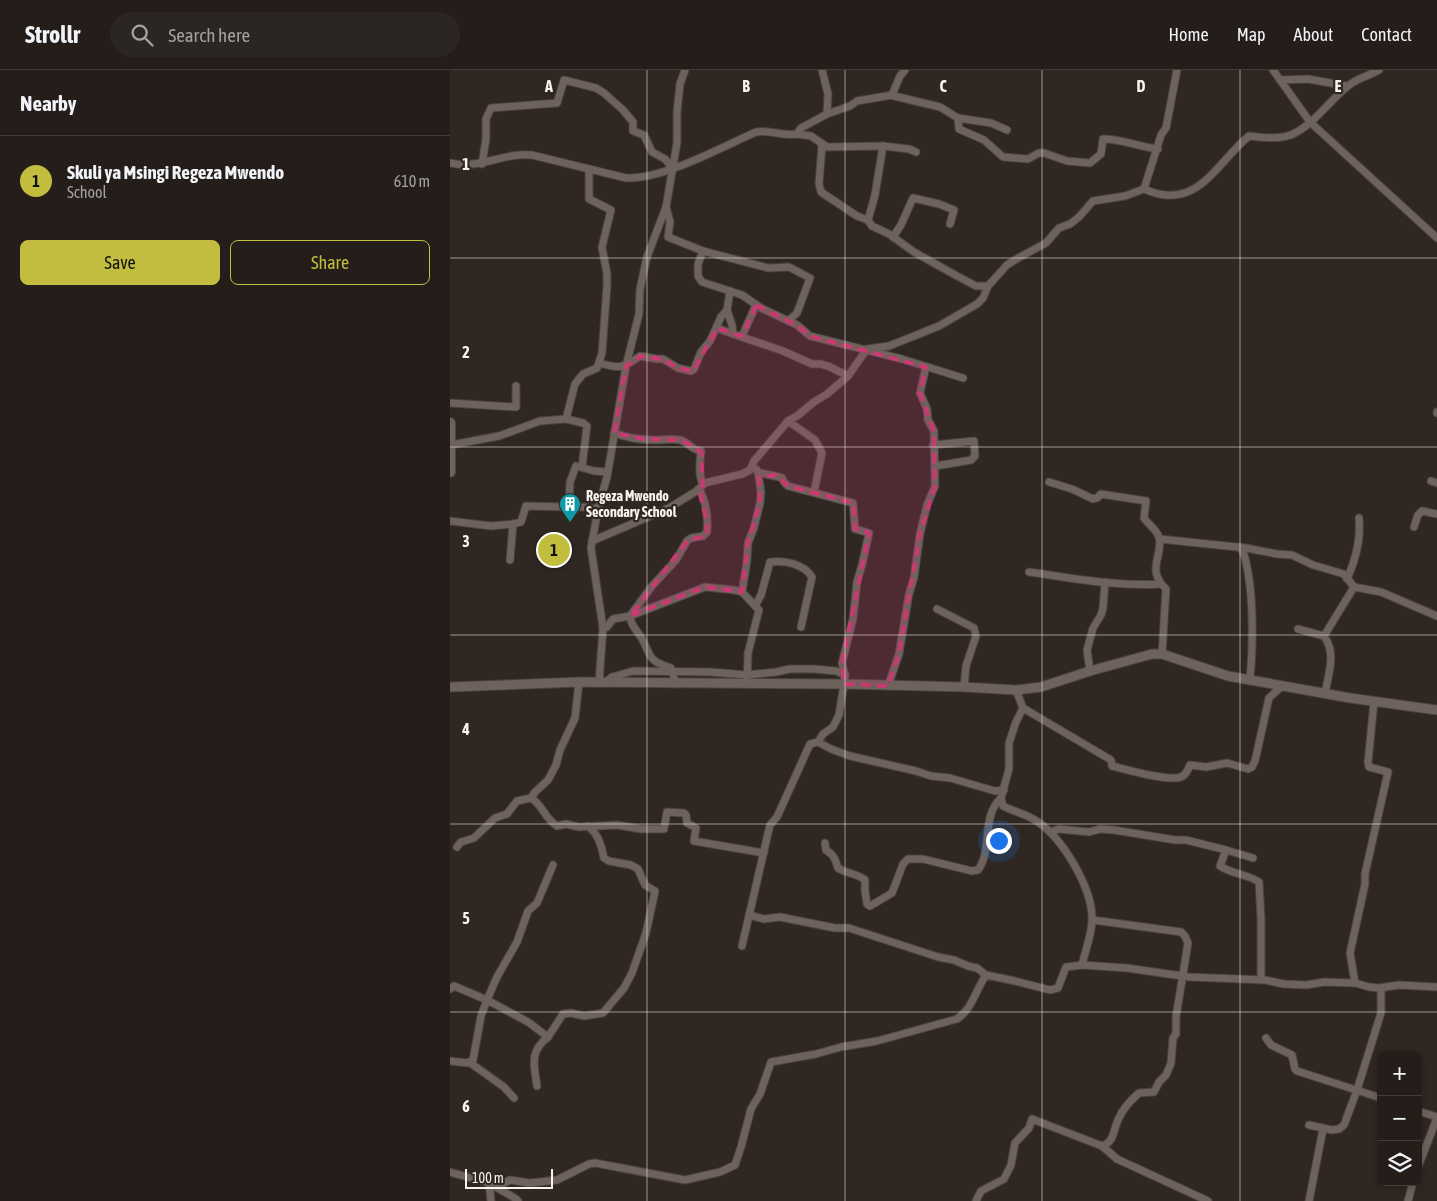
<!DOCTYPE html>
<html lang="en">
<head>
<meta charset="utf-8">
<style>
	:root { --surface:#241d1a; --page:#2c2623; --text:#f1f3f6; --muted:#a3a2a2; --line:#413b39; --accent:#c2bd3f }
	body { margin:0; font-family:"Asap Condensed",sans-serif; background:var(--page); color:var(--text) }
	.controls { position:absolute; right:15px; bottom:15px; display:grid; overflow:hidden; border-radius:8px; box-shadow:0 2px 8px #0003 }
	.controls button { width:45px; height:45px; display:grid; place-items:center; padding:0; border:0; border-bottom:1px solid var(--line); background:var(--surface); color:var(--text); font:25px sans-serif }
	.scale { position:absolute; left:15px; bottom:12px; width:88px; box-sizing:border-box; padding-left:5px; border:2px solid #f9f3ef; border-top:0; font-size:14px; line-height:18px; white-space:nowrap; color:#f9f3ef; -webkit-text-stroke:4px #302722; paint-order:stroke }
	.you { position:absolute; left:548px; top:770px; width:18px; height:18px; margin:-12px; border:4px solid #fff; border-radius:50%; background:#1a73e8; box-shadow:0 0 0 8px #1a73e833 }
	.badge { display:grid; place-items:center; width:32px; height:32px; border-radius:50%; background:var(--accent); color:#111; font-size:16px; font-weight:700 }
	.pin { position:absolute; translate:-50% -50%; border:2px solid #fff; box-shadow:0 1px 5px #0006 }
	.list { margin:0; padding:0; list-style:none }
	h2 { display:flex; justify-content:space-between; align-items:center; height:65px; margin:0; padding:0 20px; font-size:21px }
	h2 small { font-size:16px; font-weight:400; color:var(--muted) }
	.list li { display:grid; grid-template-columns:32px 1fr auto; gap:15px; align-items:center; box-sizing:border-box; height:90px; padding:0 20px; border-top:1px solid var(--line) }
	.list b { display:block; font-size:19px; white-space:nowrap }
	.list p { margin:0; font-size:16px; white-space:nowrap; color:var(--muted) }
	.list em { font-size:16px; font-style:normal; color:var(--muted) }
	.actions { display:flex; gap:10px; padding:15px 20px }
	.actions a { flex:1; padding:11px 0; border:1px solid var(--accent); border-radius:8px; text-align:center; font-size:18px; color:var(--accent) }
	.actions .main { background:var(--accent); color:#111 }
	.icon { flex:none; width:28px; height:28px; fill:none; stroke:currentColor; stroke-width:2; stroke-linecap:round; stroke-linejoin:round }
	.map { position:relative; flex:none; width:987px; height:1131px; overflow:hidden }
	header { display:flex; align-items:center; gap:30px; box-sizing:border-box; height:70px; padding:0 25px; background:var(--surface); border-bottom:1px solid var(--line) }
	header strong { font-size:24px }
	nav { display:flex; gap:28px; margin-inline-start:auto; font-size:18px }
	.search { width:350px; height:45px; background:var(--page); display:flex; align-items:center; gap:12px; box-sizing:border-box; padding:0 18px; border-radius:28px; color:var(--muted); font-size:19px }
	main { display:flex }
	aside { flex:1; background:var(--surface) }
	.map>svg:first-child { display:block }
	.lines { fill:none; stroke-linecap:round; stroke-linejoin:round }
	.minor-casing { stroke:#4a423d; stroke-width:9 }
	.tertiary-casing { stroke:#4a423d; stroke-width:11 }
	.secondary-casing { stroke:#4a423d; stroke-width:12 }
	.minor { stroke:#6d625c; stroke-width:7 }
	.tertiary { stroke:#6d625c; stroke-width:9 }
	.secondary { stroke:#6d625c; stroke-width:10 }
	.marked { fill:#ca3971; fill-opacity:0.2; stroke:#ca3971; stroke-width:4; stroke-dasharray:10 6; stroke-linejoin:round }
	.grid { fill:none; stroke:#f9f3ef; stroke-width:1; stroke-opacity:0.55 }
	.labels { text-anchor:middle; stroke-width:4.5; stroke-linejoin:round; paint-order:stroke }
	.poi-label { font-size:14px; font-weight:bold; fill:#f9f3ef; stroke:#302722; text-anchor:start }
	.grid-label { font-size:16px; text-anchor:middle; font-weight:bold; fill:#f9f3ef; stroke:#302722; stroke-width:4.5; stroke-linejoin:round; paint-order:stroke }
</style>
</head>
<body>
<header>
<strong>Strollr</strong>
<div class="search"><svg class="icon" aria-label="search" viewBox="0 0 24 24"><circle cx="10" cy="10" r="6"/><path d="M15 15l6 6"/></svg>Search here</div>
<nav><a>Home</a><a>Map</a><a>About</a><a>Contact</a></nav>
</header>
<main>
<aside>
<h2>Nearby<small></small></h2>
<ul class="list">
<li><span class="badge">1</span><div><b>Skuli ya Msingi Regeza Mwendo</b><p>School</p></div><em>610 m</em></li>
</ul>
<div class="actions"><a class="main">Save</a><a>Share</a></div>
</aside>
<div class="map">
<svg width="987" height="1131" viewBox="0 0 987 1131">
	<rect width="100%" height="100%" fill="#302722"/>
	<g class="lines">
		<g class="minor-casing">
			<g id="minor">
				<polyline points="372,0 378,24 377,44"/>
				<polyline points="823,0 860,52 987,168"/>
				<polyline points="830,10 858,9 897,16"/>
				<polyline points="440,25 490,37 508,48 541,53 557,60"/>
				<path d="M508,48L509,59L534,70L553,87L578,89L589,83H594L617,91L640,93L651,84L653,69C672,69 689,77 708,79"/>
				<polyline points="347,64 361,66 377,77 433,76 425,125 418,150 422,156 439,164 464,182 507,206 526,216 538,216"/>
				<polyline points="372,75 369,114 371,122 407,146 418,150"/>
				<polyline points="433,76 459,79 466,82"/>
				<path d="M0,93C29,100 54,82 82,85L176,108C212,110 272,77 306,62C320,59 333,67 347,64L351,58L377,44L400,36L407,31L442,25L450,6L455,0"/>
				<polyline points="32,94 36,69 36,49 41,38 107,33 114,10 146,18 154,23 173,40 183,52 183,61 194,65 202,82 215,89 223,99"/>
				<path d="M694,119C747,143 766,93 799,66C813,68 833,70 845,63C866,52 880,30 898,16C907,8 919,6 929,0"/>
				<polyline points="216,137 220,152 218,167 253,181 248,194 248,206 252,212 292,225 311,238 347,255 360,266 452,289 513,308"/>
				<polyline points="443,167 451,155 463,128 489,134 504,140 500,154"/>
				<polyline points="253,181 318,198 339,197 360,208 347,243 338,251"/>
				<polyline points="280,221 277,240 282,255 283,264 333,281 362,294 370,294 378,296 398,306"/>
				<polyline points="267,258 283,264"/>
				<polyline points="292,266 306,235"/>
				<path d="M149,293C169,299 174,298 190,286L207,289H213L228,298L241,301L244,299L251,282L260,271L271,247L277,240"/>
				<polyline points="0,333 66,337 66,316"/>
				<polyline points="987,342 987,343"/>
				<polyline points="338,351 365,370 372,383 364,422"/>
				<path d="M164,363C177,368 193,370 207,370C215,370 223,368 230,370C239,372 241,380 251,381C250,392 248,404 253,415"/>
				<polyline points="1,375 49,366 90,351 116,349"/>
				<polyline points="483,375 524,371 525,386 521,390 486,396"/>
				<polyline points="132,397 137,356 133,353 116,349 125,314 133,304 147,298 152,283 157,216 157,204 152,177 161,140 139,129 139,99"/>
				<polyline points="981,411 987,413"/>
				<path d="M599,412L622,419L643,429L647,428L651,424L696,431L694,448C699,455 706,459 709,467C714,485 695,499 716,519L712,584"/>
				<polyline points="119,437 133,437 148,439"/>
				<polyline points="0,451 41,456 63,454 60,490"/>
				<polyline points="63,454 71,452 76,436 119,437 120,412 126,396 144,401 157,402"/>
				<polyline points="964,457 968,445 972,441 987,444"/>
				<polyline points="710,469 796,478 827,484 842,485 863,495 894,504 904,517"/>
				<polyline points="142,471 219,438 245,422 255,413 292,404 300,400 304,391 338,351 347,346 364,332 377,324 398,306 417,279 439,276 489,256 527,234 533,228 538,216 557,195 568,188 596,173 609,158 620,154 629,147 643,131 675,126 694,119 711,65 716,58 727,0"/>
				<path d="M790,477C796,484 796,494 798,502C804,538 803,574 800,610"/>
				<path d="M579,502C623,508 666,517 710,514"/>
				<path d="M897,509C906,489 911,469 909,448"/>
				<polyline points="292,522 297,491 298,473 304,458 310,433 311,422 308,402 306,399"/>
				<path d="M305,536L311,525L320,492C335,490 354,494 362,507L351,557"/>
				<polyline points="487,539 524,558 526,566 516,596 514,617"/>
				<polyline points="153,558 157,557 163,549 180,546 255,517 284,520 292,522 309,540 298,583 297,614"/>
				<polyline points="848,559 874,566"/>
				<polyline points="640,601 637,580 643,558 651,545 653,538 655,512"/>
				<polyline points="149,613 153,558 141,478 148,439 157,407 176,296 189,244 190,219 197,187 216,137 227,73 227,42 230,14 235,0"/>
				<polyline points="155,613 162,607 183,601 260,602 297,605 326,602 340,599 364,599 386,601 395,605"/>
				<path d="M226,614L221,598C196,590 202,586 191,567C186,559 181,556 180,546L202,516L226,490L237,471L241,468L253,466L257,462C258,448 256,431 249,419"/>
				<polyline points="438,616 449,584 459,524 464,508 470,464 477,435 485,416 484,361 478,350 477,339 470,323 476,297"/>
				<path d="M566,620L573,638L566,652L559,673V699L551,728L553,736C565,742 577,744 588,752C613,769 643,819 642,850C642,863 635,882 632,895"/>
				<path d="M875,624C878,604 887,584 874,566L904,517L931,522L987,546"/>
				<path d="M573,638L661,690L662,696C675,699 719,712 731,707C736,705 738,700 740,695L756,697L777,693L798,699L802,697L805,691L819,628L832,616"/>
				<polyline points="368,672 381,679 400,686 466,701 481,706 500,708 545,721 554,720"/>
				<polyline points="81,728 85,722 98,710 106,695 110,680 125,648 129,612"/>
				<path d="M600,762L609,759L639,762L650,759L664,760L725,770H736L776,780L770,796C782,804 797,804 809,812L811,849V910"/>
				<path d="M375,773L376,780C385,786 385,789 388,798C397,804 407,803 415,810V821L417,834L420,836L442,823L453,794L458,789H473L522,801L528,800C543,780 531,746 551,728"/>
				<path d="M7,777L11,772L24,768L45,748L57,744L67,731L81,728C94,736 93,747 107,756L116,754L129,757L167,755L191,759H214L217,742L234,743L236,745L237,753L246,758L244,771L314,783"/>
				<polyline points="776,780 803,788"/>
				<polyline points="299,845 314,849 330,847 385,858 399,858 488,887 504,890 518,896 527,898 536,905"/>
				<path d="M292,876L320,755L327,747L360,674L368,672L373,664L383,657L389,645L394,614L395,605L392,593L403,549L407,512L412,495L419,463L405,459L403,433L338,416L334,412L332,408C324,405 316,405 308,402"/>
				<polyline points="905,913 900,883 915,814 915,804 938,702 919,697 918,692 924,632"/>
				<path d="M0,919L4,916L37,930L78,952L98,967L113,944L121,943L134,946L153,943L174,918L182,903L196,863L205,821L195,815L188,799L181,795L159,791L154,788C151,775 149,765 138,756"/>
				<polyline points="816,968 821,975 842,985 845,999 847,1001 931,1028"/>
				<polyline points="0,991 18,993 23,990 31,946 37,930 47,907 67,872 78,841 87,833 103,795"/>
				<polyline points="19,992 54,1017 64,1028"/>
				<path d="M87,1016C84,995 79,982 98,967"/>
				<polyline points="968,1041 987,1047"/>
				<polyline points="859,1055 882,1060 889,1059 894,1055 907,1020 931,943 931,918"/>
				<polyline points="652,1076 667,1089 758,1131"/>
				<polyline points="968,1097 987,1048"/>
				<path d="M0,1102L39,1113L46,1117L60,1110L80,1113L107,1110L139,1094L145,1093L235,1110L270,1102L285,1095L291,1077L301,1039L310,1024L321,992L366,984L391,977L427,971L507,949C523,938 525,921 536,905L565,911L600,920L608,918L616,897L632,895L677,898L739,907L815,910L834,914L856,915L874,912L905,913L919,917L929,918L949,915L987,917"/>
				<polyline points="39,1113 41,1131"/>
				<path d="M46,1117C53,1122 62,1125 68,1131"/>
				<path d="M526,1131L531,1121L554,1109L561,1095L565,1073L579,1058L582,1049L652,1076C665,1072 663,1059 669,1048C673,1038 681,1030 689,1023L704,1022L709,1012L716,1005L721,993L723,968L726,964V947L738,873L735,866L731,862L643,850"/>
				<polyline points="859,1131 873,1059"/>
				<polyline points="958,1131 963,1112"/>
			</g>
		</g>
		<g class="tertiary-casing">
			<polyline id="tertiary" points="0,617 129,612 394,614 514,617 566,620 591,617 640,601 702,584 712,584 778,606 900,628 987,640"/>
		</g>
		<g class="secondary-casing">
			<polyline id="secondary" points="0,353 0,402"/>
		</g>
		<use href="#minor" class="minor"/>
		<use href="#tertiary" class="tertiary"/>
		<use href="#secondary" class="secondary"/>
	</g>
	<path class="marked" d="M306,235L347,255L360,266L476,297L470,323L484,361L485,416L470,464L449,584L438,616L394,614L392,593L419,463L405,459L403,433L338,416L325,405L309,408L310,433L298,473L292,522L255,517L180,546L237,471L257,465V453L249,419L253,415L251,382L231,370L193,369L164,363L176,296L190,286L213,289L228,298L243,301L267,258L292,266Z"/>
	<path class="grid" d="M197,0V1131M395,0V1131M592,0V1131M790,0V1131M0,188H987M0,377H987M0,565H987M0,754H987M0,942H987"/>
	<defs>
		<g id="building-pin" transform="scale(1.125)"><path d="M0 17L-7.5 6A9.5 9.5 0 1 1 7.5 6Z" fill="#0f9aa8" stroke="#302722"/><path d="M-4-6H4V6H1V3H-1V6H-4ZM-2.5-4.3h1.7v1.8h-1.7ZM.8-4.3h1.7v1.8H.8ZM-2.5-1h1.7V.8h-1.7ZM.8-1h1.7V.8H.8Z" fill="#fff"/></g>
	</defs>
	<g fill-rule="evenodd">
		<use href="#building-pin" x="120" y="434"/>
	</g>
	<g class="labels">
		<g class="poi-label">
			<text x="136" y="431">Regeza Mwendo<tspan x="136" dy="16">Secondary School</tspan></text>
		</g>
	</g>
	<g class="grid-label">
		<text x="99" y="22">A</text>
		<text x="296" y="22">B</text>
		<text x="493" y="22">C</text>
		<text x="691" y="22">D</text>
		<text x="888" y="22">E</text>
		<text x="16" y="100">1</text>
		<text x="16" y="288">2</text>
		<text x="16" y="477">3</text>
		<text x="16" y="665">4</text>
		<text x="16" y="854">5</text>
		<text x="16" y="1042">6</text>
	</g>
</svg>
<div class="controls">
<button>+</button>
<button>−</button>
<button><svg class="icon" aria-label="layers" viewBox="0 0 24 24"><path d="M12 4l9 5-9 5-9-5zM3 14l9 5 9-5"/></svg></button>
</div>
<div class="scale">100 m</div>
<div class="you"></div>
<div class="pin badge" style="left:104px;top:480px">1</div>
</div>
</main>
</body>
</html>
